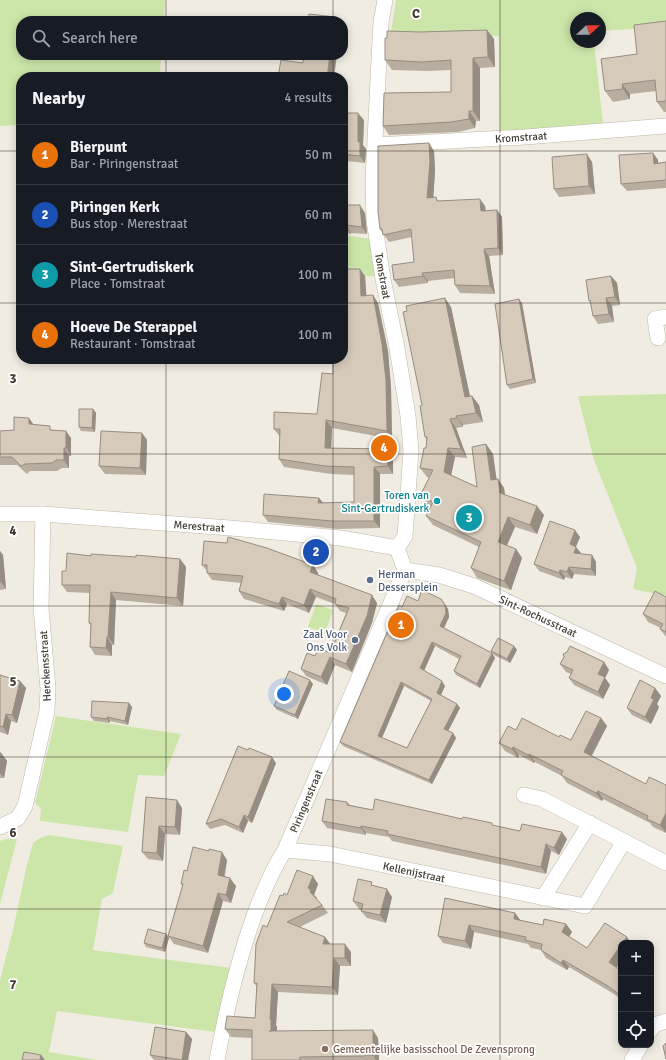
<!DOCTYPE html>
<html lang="en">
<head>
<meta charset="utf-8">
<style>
	:root { --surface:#171b24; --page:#20242c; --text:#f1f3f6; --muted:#9ea1a6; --line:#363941; --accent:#0b8043 }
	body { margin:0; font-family:Signika,sans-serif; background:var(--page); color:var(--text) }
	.controls { position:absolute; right:12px; bottom:12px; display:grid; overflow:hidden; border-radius:8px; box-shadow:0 2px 10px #0003 }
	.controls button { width:36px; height:36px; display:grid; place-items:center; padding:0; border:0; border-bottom:1px solid var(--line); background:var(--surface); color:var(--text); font:20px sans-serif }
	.compass { position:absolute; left:570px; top:12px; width:36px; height:36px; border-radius:50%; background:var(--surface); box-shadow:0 2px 10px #0003; rotate:68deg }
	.you { position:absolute; left:284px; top:694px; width:14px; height:14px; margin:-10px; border:3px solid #fff; border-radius:50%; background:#1a73e8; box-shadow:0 0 0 6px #1a73e833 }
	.badge { display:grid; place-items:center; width:26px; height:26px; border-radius:50%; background:var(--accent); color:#fff; font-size:13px; font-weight:700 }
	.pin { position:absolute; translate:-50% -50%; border:2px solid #fff; box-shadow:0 1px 4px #0006 }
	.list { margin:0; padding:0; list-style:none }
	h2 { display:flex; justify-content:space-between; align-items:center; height:52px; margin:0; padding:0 16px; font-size:17px }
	h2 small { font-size:13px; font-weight:400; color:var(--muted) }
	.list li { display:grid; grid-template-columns:26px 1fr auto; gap:12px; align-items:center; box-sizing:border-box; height:60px; padding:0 16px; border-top:1px solid var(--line) }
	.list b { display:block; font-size:15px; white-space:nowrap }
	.list p { margin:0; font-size:13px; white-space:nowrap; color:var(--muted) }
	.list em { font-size:13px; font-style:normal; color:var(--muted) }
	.icon { flex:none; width:22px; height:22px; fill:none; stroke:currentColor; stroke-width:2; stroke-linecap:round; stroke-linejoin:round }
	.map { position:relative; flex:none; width:666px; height:1060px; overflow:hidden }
	.search { position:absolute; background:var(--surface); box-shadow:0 2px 10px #0003; left:16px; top:16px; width:332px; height:44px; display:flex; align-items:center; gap:10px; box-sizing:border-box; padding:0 14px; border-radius:16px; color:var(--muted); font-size:15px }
	.panel { position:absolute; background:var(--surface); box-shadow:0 2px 10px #0003; left:16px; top:72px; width:332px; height:292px; border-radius:16px }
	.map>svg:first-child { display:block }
	.green { fill:#cce6a9 }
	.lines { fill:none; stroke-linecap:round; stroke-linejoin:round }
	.minor-casing { stroke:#bfb7a8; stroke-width:16 }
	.minor { stroke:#fff; stroke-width:15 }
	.wall { fill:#b8aea0; fill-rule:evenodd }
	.shaded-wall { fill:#968d82 }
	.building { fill:#d6caba; stroke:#968d82; fill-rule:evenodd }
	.grid { fill:none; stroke:#423c32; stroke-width:1; stroke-opacity:0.55 }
	.culture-dot { fill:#0f9aa8; stroke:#fff; stroke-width:1.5 }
	.service-dot { fill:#5c6f8a; stroke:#fff; stroke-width:1.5 }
	.education-dot { fill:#8d6e63; stroke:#fff; stroke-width:1.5 }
	.labels { text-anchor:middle; stroke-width:3.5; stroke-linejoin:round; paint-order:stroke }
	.street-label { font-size:11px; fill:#423c32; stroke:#fff }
	.culture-label { font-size:11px; fill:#0d838f; stroke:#fff; text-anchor:end }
	.service-label { font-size:11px; fill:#4e5e75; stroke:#fff; text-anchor:start }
	.education-label { font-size:11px; fill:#785e54; stroke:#fff; text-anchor:start }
	.grid-label { font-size:13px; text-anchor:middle; font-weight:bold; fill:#423c32; stroke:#fff; stroke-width:3.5; stroke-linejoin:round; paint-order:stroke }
</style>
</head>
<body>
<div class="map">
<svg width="666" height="1060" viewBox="0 0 666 1060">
	<rect width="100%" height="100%" fill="#f1ece2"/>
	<g class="green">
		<polygon points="0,0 165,0 164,21 21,21 21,55 161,55 160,77 21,77 21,125 0,126"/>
		<polygon points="396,0 666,0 666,27 600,31 600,18 576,18 576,42 594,42 603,124 500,133 499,36 390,38"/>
		<polygon points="343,235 371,239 377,276 343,277"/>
		<polygon points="666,394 666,596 633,589 637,568 594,460 578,396"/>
		<polygon points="316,604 333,610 325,633 308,627"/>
		<polygon points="56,716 181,734 164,776 138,775 128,832 40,821 41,808 35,803"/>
		<polygon points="49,835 123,846 113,893 102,899 93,950 232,968 215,1032 57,1011 49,1052 97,1060 0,1060 0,980 13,930 26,869 33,843 40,838"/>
		<polygon points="6,839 17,839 0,904 0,841"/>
	</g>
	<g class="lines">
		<g class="minor-casing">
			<g id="minor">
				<polyline points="385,0 381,22 378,79 373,181 374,220 383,279 397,348 408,416 411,451 405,536 397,548"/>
				<polyline points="376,145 525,137 666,126"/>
				<polyline points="658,338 655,319 666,317"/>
				<polyline points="0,514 43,514 230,528 341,538 397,548"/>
				<polyline points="405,570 439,575 474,586 666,676"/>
				<polyline points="524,795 542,799 666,863"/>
				<polyline points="0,827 18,818 25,806 47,711 48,689 41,608 43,514"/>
				<polyline points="285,850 330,854 585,906 624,841"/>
				<polyline points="543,898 590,823"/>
				<polyline points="651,1030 654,1025 666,1021"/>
				<path d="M217,1060C227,1006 240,951 260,900C268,882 274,866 285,850L405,570L397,548"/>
				<polyline points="632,1060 641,1045"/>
			</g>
		</g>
		<use href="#minor" class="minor"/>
	</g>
	<g class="wall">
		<polygon points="666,21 666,112 664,112 657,102 656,91 630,94 630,99 613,102 605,91"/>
		<polygon points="487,30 494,39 495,67 480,68 480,121 476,121 475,128 458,132 389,135 383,126 451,92 451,70 428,71 392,70 385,60 420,32"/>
		<polygon points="343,113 364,120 363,145 366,149 365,163 347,161 346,162 343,179"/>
		<polygon points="434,151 435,170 433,197 439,201 485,206 486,211 497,210 502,217 503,255 489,256 495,294 460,293 455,285 455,278 428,281 428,283 399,287 394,280 414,262 412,237 389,242 380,229"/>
		<polygon points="653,153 658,160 658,163 666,162 666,188 627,191 621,184"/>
		<polygon points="592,162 595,194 559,197 554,189"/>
		<polygon points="343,205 365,213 367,234 351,233 351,234 343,233"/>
		<polygon points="365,276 366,296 378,303 388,351 391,388 392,439 332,428 331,448 393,456 393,474 380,474 380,528 337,529 268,522 263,515 319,498 323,503 354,502 354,475 331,474 284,467 279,459 280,437 274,429 317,414 333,374"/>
		<polygon points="611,276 617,283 620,305 612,306 614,322 598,324 593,316 591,303 589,301"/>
		<polygon points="522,303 536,383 510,389 507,385"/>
		<polygon points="451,307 470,396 472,396 479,405 483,422 463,425 463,427 456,428 467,458 455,457 451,475 477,487 486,444 493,454 496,479 498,479 504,488 505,495 544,515 537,534 515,527 507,546 516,549 522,558 511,590 477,578 471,568 479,547 433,525 426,516 431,507 426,505 420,496 429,478 427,477 420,468 426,448 427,440 425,437 422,405 407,311"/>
		<polygon points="93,409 96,413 95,432 81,431 79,427"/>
		<polygon points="34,425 53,430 71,438 71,456 69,456 69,468 62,468 57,471 30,471 27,474 17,465 0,465 0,431 14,430"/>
		<polygon points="142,433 147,440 146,475 105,474 99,466"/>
		<polygon points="580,537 576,547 581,554 592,555 596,562 596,576 574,574 572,579 565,577 564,580 539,571 534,564"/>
		<polygon points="0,551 3,555 6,589 0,590"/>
		<polygon points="91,556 180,559 186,567 183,606 116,600 114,645 112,645 112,656 95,655 90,647 91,626 89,623 90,593 67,592 62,585 66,571"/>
		<polygon points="202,565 313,565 318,573 318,575 377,603 372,623 352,672 335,665 327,685 306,676 301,669 315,656 330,653 346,613 340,611 335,604 316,597 309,613 287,604 284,611 244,599 239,591 241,583 212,580 207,573 207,571"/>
		<polygon points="666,597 666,637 660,629 661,628 648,622 643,614"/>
		<path d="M418,601L444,603L448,609L449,617L444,628L492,653L495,658L480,688L456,675L454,671L459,659L435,646L424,671L445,686L441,695L457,704L460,708L448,731L453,733L456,738L432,784L343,746L340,742ZM404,686L431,701L407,748L382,738Z"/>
		<polygon points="514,646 517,650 510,663 494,655 491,651"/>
		<polygon points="604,662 609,670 605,678 610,685 603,699 574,685 569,678 571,674 566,672 560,664"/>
		<polygon points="0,675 20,681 26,688 17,723 11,721 8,735 0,732"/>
		<polygon points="313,684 298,719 277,710 274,706"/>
		<polygon points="655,688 661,696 657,704 659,707 651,724 632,715 627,708"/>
		<polygon points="132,707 128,725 110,721 109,723 94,721 91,717"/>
		<polygon points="601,718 607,726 592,756 646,784 666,785 666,833 653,827 650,823 603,799 602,801 567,783 562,776 535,762 534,763 519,755 518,758 505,751 499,743 516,730 559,737 571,740"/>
		<polygon points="0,753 1,753 7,761 4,778 0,778"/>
		<polygon points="276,763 252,823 248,821 243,833 225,825 210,829 206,824"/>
		<polygon points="146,797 182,808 180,835 165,834 163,861 148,859 142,852"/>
		<polygon points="347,802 350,805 373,810 462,819 520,831 567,839 559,855 551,851 546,874 392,841 389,837 366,833 366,835 327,828 322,821"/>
		<polygon points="227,860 225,876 236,886 231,903 223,901 208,953 174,944 168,936 183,886 181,884"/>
		<polygon points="318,884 314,895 317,898 316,899 322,905 328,913 300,927 325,937 330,944 351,952 351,966 340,966 338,995 278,992 276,1025 277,1027 277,1031 378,1038 379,1060 252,1060 252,1038 231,1037 225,1029 255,1018 257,987 254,983 267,927 283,896"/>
		<polygon points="374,886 392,897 386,923 367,918 361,911 361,910 359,909 353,901"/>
		<polygon points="445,898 515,913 520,920 543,925 566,924 572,932 569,937 620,970 621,971 621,999 614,994 569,967 567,970 546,958 541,950 531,948 528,944 474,932 471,949 443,943 438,936"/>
		<polygon points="166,934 169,938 165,952 146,947 144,943"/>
		<polygon points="186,1032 192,1039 188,1060 154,1060 150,1055"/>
	</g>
	<g class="shaded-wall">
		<polygon points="487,30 494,39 495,67 488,57"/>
		<polygon points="330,55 337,55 334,77 327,77"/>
		<polygon points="473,58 480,68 480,121 473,111"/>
		<polygon points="622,84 630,94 630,99 623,89"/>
		<polygon points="469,111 476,121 475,128 469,119"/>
		<polygon points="358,113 364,120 363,145 366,149 365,163 360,156 358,142"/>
		<polygon points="429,143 434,151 435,170 433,205 427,198"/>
		<polygon points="653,153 658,160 659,171 654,164"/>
		<polygon points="587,154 592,162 595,194 589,186"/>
		<polygon points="343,156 347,161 346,162 343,179"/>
		<polygon points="480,199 485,206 486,218 481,211"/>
		<polygon points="360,205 365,213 367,234 362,227"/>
		<polygon points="497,210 502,217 503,255 498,248"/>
		<polygon points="346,225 351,233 351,234 346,227"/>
		<polygon points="484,249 489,256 495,294 490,286"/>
		<polygon points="360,269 365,276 367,304 361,296"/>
		<polygon points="422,273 428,281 428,283 423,276"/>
		<polygon points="611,276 617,283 620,305 615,297"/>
		<polygon points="373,295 378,303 388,351 391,388 392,439 387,431"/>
		<polygon points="445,298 451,307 472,406 465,397"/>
		<polygon points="606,298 612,306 614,322 609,314"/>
		<polygon points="519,299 522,303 536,383 533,379"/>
		<polygon points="472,396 479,405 483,422 476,413"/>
		<polygon points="93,409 96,413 95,432 92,428"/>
		<polygon points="456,416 463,425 463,427 457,418"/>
		<polygon points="29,418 34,425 29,424"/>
		<polygon points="450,419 456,428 467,458 461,449"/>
		<polygon points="326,420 332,428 331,455 325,448"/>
		<polygon points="66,431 71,438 71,456 66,448"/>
		<polygon points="142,433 147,440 146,475 140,468"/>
		<polygon points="486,444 493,454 498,489 491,480"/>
		<polygon points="64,448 69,456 69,468 64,460"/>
		<polygon points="448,448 455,457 450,481 444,472"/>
		<polygon points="388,449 393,456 393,474 388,466"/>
		<polygon points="374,467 380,474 380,528 374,521"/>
		<polygon points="498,479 504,488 506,502 500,493"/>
		<polygon points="319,498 325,505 318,503"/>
		<polygon points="537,506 544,515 537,534 530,525"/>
		<polygon points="508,517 515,527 504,551 498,542"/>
		<polygon points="575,530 580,537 574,551 570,544"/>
		<polygon points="576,547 581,553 579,560 574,553"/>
		<polygon points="516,549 522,558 511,590 504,581"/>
		<polygon points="0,551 3,555 6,589 1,582 0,570"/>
		<polygon points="592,555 596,562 596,576 591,569"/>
		<polygon points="180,559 186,567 183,606 177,598"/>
		<polygon points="313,565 318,573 316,580 310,572"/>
		<polygon points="569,567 574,574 572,579 567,572"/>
		<polygon points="560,570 565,577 564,580 559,573"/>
		<polygon points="310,589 316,597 309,613 304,605"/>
		<polygon points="111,592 116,600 114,645 108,637"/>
		<polygon points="372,595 377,603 372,623 352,672 346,664"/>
		<polygon points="282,597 287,604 284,611 279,604"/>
		<polygon points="441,599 448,609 449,617 443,630 440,626"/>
		<polygon points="107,637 112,645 112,656 106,648"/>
		<polygon points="432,642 435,646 423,673 420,668"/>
		<polygon points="514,646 517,650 510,663 507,659"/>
		<polygon points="492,653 495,658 480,688 477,684"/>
		<polygon points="330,657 335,665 327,685 321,677"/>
		<polygon points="604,662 609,670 605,678 610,685 603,699 598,692 598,674"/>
		<polygon points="310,680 313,684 298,719 295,715"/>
		<polygon points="20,681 26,688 17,723 12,715"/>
		<polygon points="442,681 445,686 440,697 437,693"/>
		<polygon points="401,682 404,686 381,740 378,736"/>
		<polygon points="655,688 661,696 657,704 659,707 651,724 645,717 651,698"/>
		<polygon points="129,703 132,707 128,725 125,721"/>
		<polygon points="457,704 460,708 447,733 444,729"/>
		<polygon points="6,714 11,721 8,735 3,727"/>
		<polygon points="107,717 110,721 109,723 107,719"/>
		<polygon points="601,718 607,726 589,760 584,752"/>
		<polygon points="453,733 456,738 432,784 429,780"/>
		<polygon points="513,747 519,755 518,758 512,749"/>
		<polygon points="1,753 7,761 4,778 0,773 0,761"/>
		<polygon points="529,754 535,762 534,763 528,755"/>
		<polygon points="272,757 276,763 252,823 248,817"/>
		<polygon points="598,791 603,799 602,801 596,793"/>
		<polygon points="177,800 182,808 180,835 175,827"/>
		<polygon points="666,813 666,833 660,825"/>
		<polygon points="244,815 248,821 243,833 239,827"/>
		<polygon points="159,826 165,834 163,861 157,853"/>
		<polygon points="361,826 366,833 366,835 361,828"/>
		<polygon points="562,832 567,839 559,855 554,848"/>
		<polygon points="546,844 551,851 546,874 541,867"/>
		<polygon points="222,852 227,860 223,882 218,875"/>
		<polygon points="313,876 318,884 314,895 317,898 316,900 308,888"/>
		<polygon points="230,878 236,886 231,903 226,895"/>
		<polygon points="387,889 392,897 386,923 380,915"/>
		<polygon points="218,893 223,901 208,953 203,946"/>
		<polygon points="515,913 521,921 514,919"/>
		<polygon points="566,924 572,932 567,940 562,932"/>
		<polygon points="469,925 474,932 471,949 465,941"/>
		<polygon points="166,934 169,938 165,952 162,948"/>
		<polygon points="325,937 331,945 323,944"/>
		<polygon points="627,937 631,943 622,943"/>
		<polygon points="345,944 351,952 351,966 345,958"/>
		<polygon points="621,945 621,961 615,970 609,962"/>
		<polygon points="334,958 340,966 338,995 332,987"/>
		<polygon points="563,960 569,967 567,970 561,963"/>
		<polygon points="272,984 278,992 276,1025 277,1027 277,1039 271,1031 270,1019"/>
		<polygon points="373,1030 378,1038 379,1060 376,1060 373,1055"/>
		<polygon points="186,1032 192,1039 188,1060 182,1060"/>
		<polygon points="41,1055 45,1060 40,1060"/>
	</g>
	<g class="building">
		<polygon points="309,14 335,17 335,21 308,21"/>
		<polygon points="666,21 666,101 657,102 655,80 622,84 623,89 605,91 601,59 637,54 634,25"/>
		<polygon points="487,30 488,57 473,58 473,111 469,111 469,119 451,122 383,126 384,93 451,92 451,60 422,62 385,60 385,38 387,38 387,31 420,32"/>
		<polygon points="304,55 330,55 327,77 278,77 281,60 303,63"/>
		<polygon points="343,113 358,113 358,142 360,142 360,156 343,154"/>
		<polygon points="429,143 430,162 427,198 436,197 437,201 480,199 481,211 497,210 498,248 484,249 490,286 455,285 454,270 422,273 423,276 394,280 392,265 414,262 411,229 383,235 382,229 380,229 378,212 378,146"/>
		<polygon points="653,153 654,164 666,162 666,180 621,184 619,155"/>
		<polygon points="587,154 589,186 554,189 552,157"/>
		<polygon points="343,205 360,205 362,227 346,225 346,227 343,226"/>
		<polygon points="343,269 360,269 361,296 373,295 382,344 386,380 387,431 326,420 325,448 388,449 388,466 374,467 374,521 332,521 263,515 264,494 319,498 318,503 354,502 354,467 325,466 279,459 280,429 274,429 274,412 317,414 322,373 333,374 333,359 343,359"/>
		<polygon points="611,276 615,297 606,298 609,314 593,316 590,300 589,301 586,280"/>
		<polygon points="445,298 465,397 472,396 476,413 456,416 457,418 450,419 461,449 448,448 444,472 477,487 472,447 486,444 491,480 498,479 500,493 537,506 530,525 508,517 498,542 516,549 504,581 471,568 481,542 426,516 433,502 420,496 433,470 420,468 424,448 426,448 427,437 425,437 420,406 422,405 403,312 407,311 406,306"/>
		<polygon points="519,299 533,379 507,385 495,304"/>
		<polygon points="79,409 93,409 92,428 79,427"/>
		<polygon points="14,417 29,418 29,424 50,426 50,430 66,431 66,448 64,448 64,460 56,460 52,463 25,464 21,466 12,457 0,457 0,431 14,430"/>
		<polygon points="101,431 142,433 140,468 99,466"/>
		<polygon points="550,521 575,530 570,544 576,547 574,553 592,555 591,569 569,567 567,572 560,570 559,573 534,564"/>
		<polygon points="228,537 267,548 313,565 310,572 372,595 367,616 346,664 330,657 321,677 301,669 307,653 315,656 319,648 330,653 349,608 335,604 336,599 310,589 304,605 282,597 279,604 239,591 243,576 207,573 207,565 202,565 204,541 227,543"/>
		<polygon points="67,553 91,556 91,554 136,557 136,555 180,559 177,598 111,592 108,637 107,637 106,648 90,647 91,623 89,623 90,585 62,585 62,571 66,571"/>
		<polygon points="0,570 1,582 0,582"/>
		<path d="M422,590L441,599L445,605L446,613L440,626L492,653L477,684L454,671L461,656L432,642L420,668L442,681L437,693L457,704L444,729L453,733L429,780L340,742L399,605L402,607L407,596L418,601ZM401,682L432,699L407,748L378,736Z"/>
		<polygon points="655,591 666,597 666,632 660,629 663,624 643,614"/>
		<polygon points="498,638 514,646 507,659 491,651"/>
		<polygon points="570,646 604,662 598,674 605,677 598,692 569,678 573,670 560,664 564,657 563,654 567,652"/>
		<polygon points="289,671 310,680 295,715 274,706"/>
		<polygon points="0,675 20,681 12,715 6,714 3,727 0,726"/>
		<polygon points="640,680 655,688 651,698 654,699 645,717 627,708"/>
		<polygon points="92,701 129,703 125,721 107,717 107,719 91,717"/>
		<polygon points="586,711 601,718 584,752 646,784 649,777 666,785 666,813 660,825 647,819 648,816 598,791 596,793 561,775 563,771 529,754 528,755 513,747 512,749 499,743 508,726 516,730 522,718 559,737 560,735 571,740"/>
		<polygon points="238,746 248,750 249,748 272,757 248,817 244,815 239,827 221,819 206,824"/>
		<polygon points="0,753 1,753 0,761"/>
		<polygon points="146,797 177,800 175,827 159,826 157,853 142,852"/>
		<polygon points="326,799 347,802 347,805 373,810 375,799 462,819 463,817 492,823 492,825 520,831 522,824 562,832 554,848 546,844 541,867 387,834 388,831 361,826 361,828 322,821"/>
		<polygon points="193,847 209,851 209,849 222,852 218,875 230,878 226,895 218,893 203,946 168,936 183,884 181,884 184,870 187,871"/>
		<polygon points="297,870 313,876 308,888 311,890 310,892 322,905 287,922 325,937 323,944 345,944 345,958 334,958 332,987 272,984 270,1019 271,1019 271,1031 269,1031 373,1030 373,1055 365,1055 365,1056 300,1057 300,1060 252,1060 252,1030 225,1029 227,1016 255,1018 257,983 254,983 256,944 263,925 267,927 280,895 283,896 284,893 287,895"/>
		<polygon points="358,879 372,882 371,885 387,889 380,915 361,911 363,904 353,901"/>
		<polygon points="445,898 515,913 514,919 543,925 544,919 566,924 562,932 587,948 605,923 627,937 622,943 621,943 621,945 609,962 620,970 619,972 621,974 621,996 608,986 563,960 561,963 541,950 542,944 525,940 526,937 469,925 465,941 438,936"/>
		<polygon points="148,929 166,934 162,948 144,943"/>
		<polygon points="155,1027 186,1032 182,1060 150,1055"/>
		<polygon points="666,1043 666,1059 663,1046"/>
		<polygon points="24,1052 41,1055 40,1060 22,1060"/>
	</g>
	<path class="grid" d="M166,0V21M333,0V21M500,0V1060M166,55V77M333,55V77M0,151H21M343,151H666M0,303H21M343,303H666M166,359V1060M333,359V1060M0,454H666M0,606H666M0,757H666M0,909H666"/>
	<circle class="culture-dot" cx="437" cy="501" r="4"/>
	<g class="service-dot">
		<circle cx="370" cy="580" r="4"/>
		<circle cx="355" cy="640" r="4"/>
	</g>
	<circle class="education-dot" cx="325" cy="1049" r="4"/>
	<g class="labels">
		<g class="street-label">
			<text transform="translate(521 137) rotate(-4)" y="4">Kromstraat</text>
			<text transform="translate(383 276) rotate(80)" y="4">Tomstraat</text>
			<text transform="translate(199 526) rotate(4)" y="4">Merestraat</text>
			<text transform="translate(538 616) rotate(25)" y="4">Sint-Rochusstraat</text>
			<text transform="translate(45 666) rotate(-93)" y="4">Herckensstraat</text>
			<text transform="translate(306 801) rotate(-67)" y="4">Piringenstraat</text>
			<text transform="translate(414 872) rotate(12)" y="4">Kellenijstraat</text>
		</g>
		<g class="culture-label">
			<text x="429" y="499">Toren van<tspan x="429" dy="13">Sint-Gertrudiskerk</tspan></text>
		</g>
		<g class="service-label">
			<text x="378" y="578">Herman<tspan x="378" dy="13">Dessersplein</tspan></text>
			<text x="347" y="638" text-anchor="end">Zaal Voor<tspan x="347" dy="13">Ons Volk</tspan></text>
		</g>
		<g class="education-label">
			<text x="333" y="1053">Gemeentelijke basisschool De Zevensprong</text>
		</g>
	</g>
	<g class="grid-label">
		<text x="416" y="18">C</text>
		<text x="13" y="383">3</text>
		<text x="13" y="535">4</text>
		<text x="13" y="686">5</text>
		<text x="13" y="837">6</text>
		<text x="13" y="989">7</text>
	</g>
</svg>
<div class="controls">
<button>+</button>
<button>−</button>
<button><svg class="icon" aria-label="locate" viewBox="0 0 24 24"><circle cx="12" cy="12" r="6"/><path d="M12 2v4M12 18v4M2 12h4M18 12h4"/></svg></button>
</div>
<svg class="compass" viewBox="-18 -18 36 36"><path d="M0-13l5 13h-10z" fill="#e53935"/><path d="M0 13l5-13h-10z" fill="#9ea1a6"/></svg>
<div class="you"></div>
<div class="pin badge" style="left:401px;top:625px;background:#e8710a">1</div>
<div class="pin badge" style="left:316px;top:552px;background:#1a4fb4">2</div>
<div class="pin badge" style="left:469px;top:518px;background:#0f9aa8">3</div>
<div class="pin badge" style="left:384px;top:448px;background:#e8710a">4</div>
<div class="search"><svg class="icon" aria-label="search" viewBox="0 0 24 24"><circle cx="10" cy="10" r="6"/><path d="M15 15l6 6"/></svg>Search here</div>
<section class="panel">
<h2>Nearby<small>4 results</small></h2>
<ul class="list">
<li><span class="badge" style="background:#e8710a">1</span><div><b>Bierpunt</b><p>Bar · Piringenstraat</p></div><em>50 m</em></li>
<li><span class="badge" style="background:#1a4fb4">2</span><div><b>Piringen Kerk</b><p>Bus stop · Merestraat</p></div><em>60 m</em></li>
<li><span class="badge" style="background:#0f9aa8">3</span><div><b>Sint-Gertrudiskerk</b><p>Place · Tomstraat</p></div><em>100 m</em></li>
<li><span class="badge" style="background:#e8710a">4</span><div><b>Hoeve De Sterappel</b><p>Restaurant · Tomstraat</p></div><em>100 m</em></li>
</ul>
</section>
</div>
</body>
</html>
